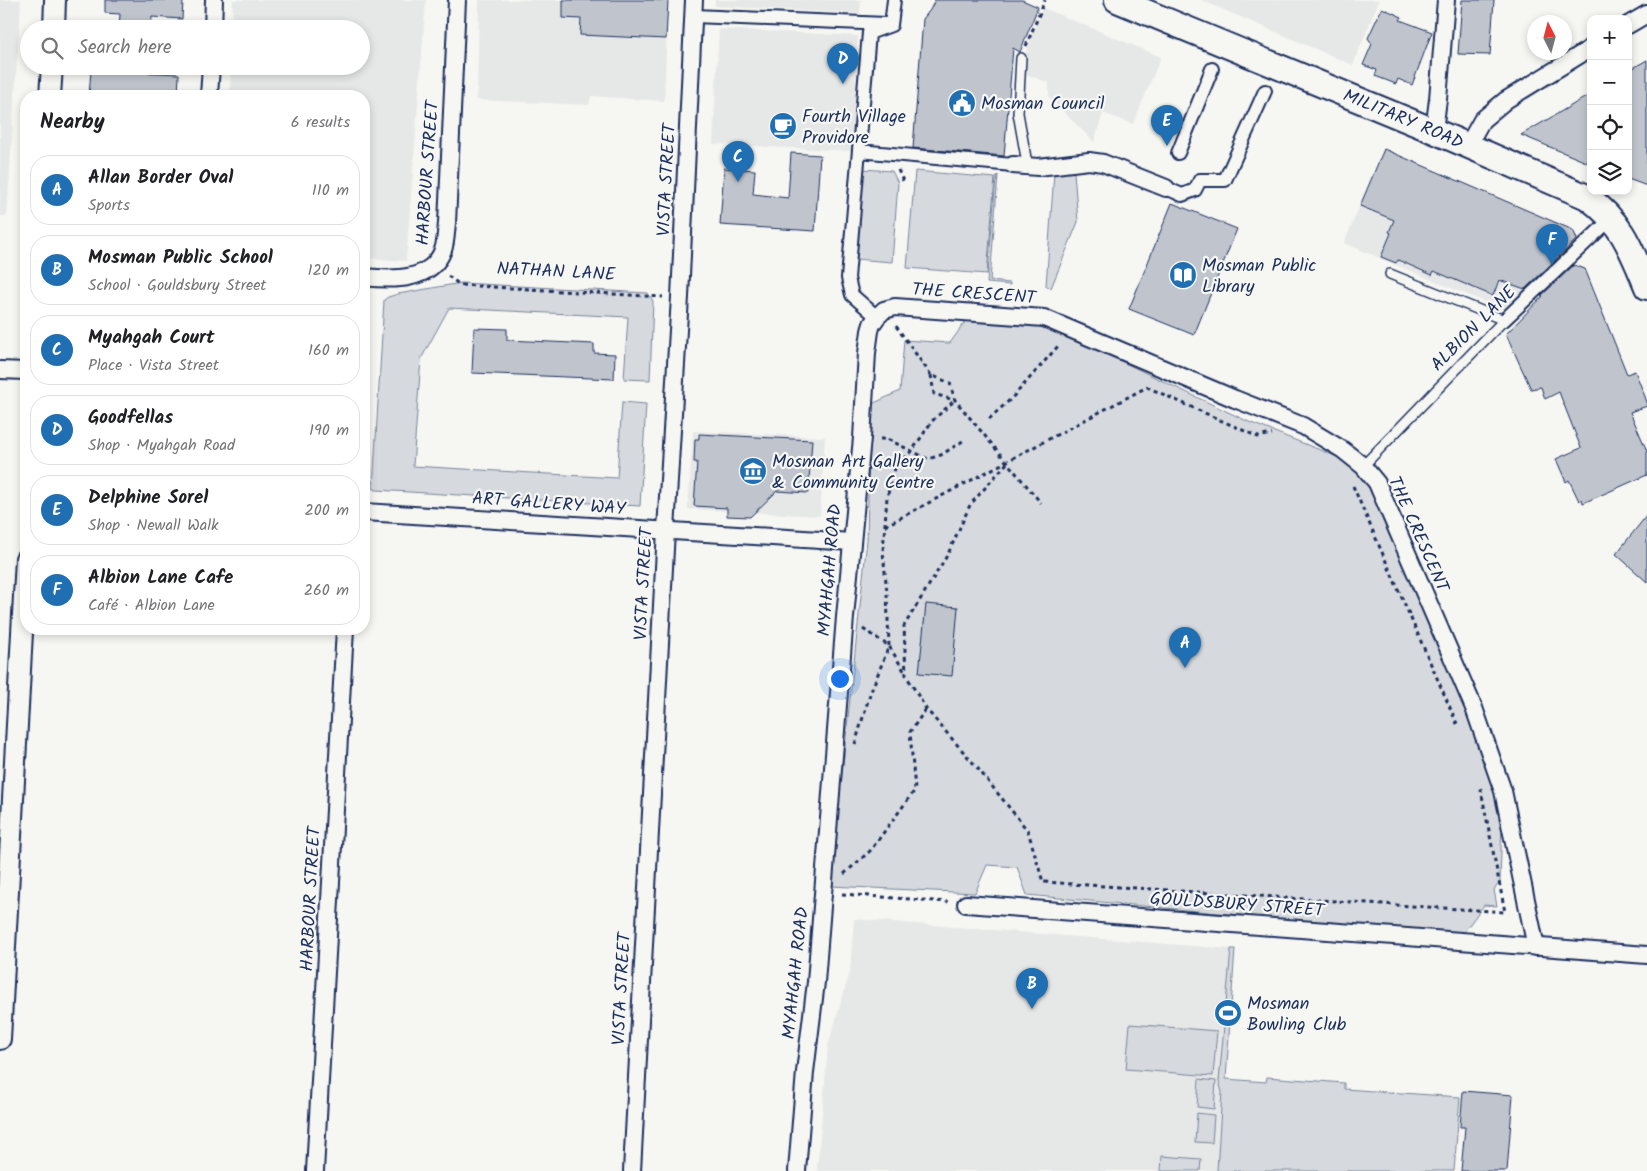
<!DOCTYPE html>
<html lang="en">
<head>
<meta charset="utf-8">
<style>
	:root { --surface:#fff; --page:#f2f2f2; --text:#202124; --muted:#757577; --line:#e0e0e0; --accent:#1f6fb2 }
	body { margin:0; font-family:Kalam,sans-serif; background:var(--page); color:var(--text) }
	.controls { position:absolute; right:15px; top:15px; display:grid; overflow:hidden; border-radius:10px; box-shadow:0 2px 8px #0003 }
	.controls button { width:45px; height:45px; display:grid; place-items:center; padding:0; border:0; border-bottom:1px solid var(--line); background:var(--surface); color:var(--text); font:25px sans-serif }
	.compass { position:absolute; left:1527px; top:15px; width:45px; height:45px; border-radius:50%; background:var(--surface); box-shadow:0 2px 8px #0003; rotate:354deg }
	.you { position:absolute; left:839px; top:678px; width:18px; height:18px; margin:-12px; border:4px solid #fff; border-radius:50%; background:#1a73e8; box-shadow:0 0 0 8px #1a73e833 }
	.badge { display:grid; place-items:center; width:32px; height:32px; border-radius:50%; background:var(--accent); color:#fff; font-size:16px; font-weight:700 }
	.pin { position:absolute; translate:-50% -41px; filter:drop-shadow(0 1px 2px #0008) }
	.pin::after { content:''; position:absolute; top:26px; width:18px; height:15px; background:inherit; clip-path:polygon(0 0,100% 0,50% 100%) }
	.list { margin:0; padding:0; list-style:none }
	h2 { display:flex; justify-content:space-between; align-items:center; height:65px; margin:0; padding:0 20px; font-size:21px }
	h2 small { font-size:16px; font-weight:400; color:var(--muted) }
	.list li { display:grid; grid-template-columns:32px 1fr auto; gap:15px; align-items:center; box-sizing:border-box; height:70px; margin:0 10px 10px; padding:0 10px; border:1px solid var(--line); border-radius:20px }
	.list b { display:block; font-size:19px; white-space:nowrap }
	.list p { margin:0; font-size:16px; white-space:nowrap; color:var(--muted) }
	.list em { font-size:16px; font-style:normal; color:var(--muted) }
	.icon { flex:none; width:28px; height:28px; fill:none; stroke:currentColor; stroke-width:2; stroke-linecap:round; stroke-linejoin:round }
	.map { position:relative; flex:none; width:1647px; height:1171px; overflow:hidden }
	.search { position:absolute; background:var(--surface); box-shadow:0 2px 8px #0003; left:20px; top:20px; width:350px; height:55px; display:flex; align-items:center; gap:12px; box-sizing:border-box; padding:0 18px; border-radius:28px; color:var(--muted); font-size:19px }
	.panel { position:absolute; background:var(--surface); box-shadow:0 2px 8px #0003; left:20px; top:90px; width:350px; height:545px; border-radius:20px }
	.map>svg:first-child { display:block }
	.built { fill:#e6e7e7 }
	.green { fill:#d6d9dd; stroke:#78849e }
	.building { fill:#c0c4cd; stroke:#1b2f5e }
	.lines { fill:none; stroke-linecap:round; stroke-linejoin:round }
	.service-casing { stroke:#1b2f5e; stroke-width:12 }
	.pedestrian-casing { stroke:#1b2f5e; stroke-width:16 }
	.minor-casing { stroke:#1b2f5e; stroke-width:20 }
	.tertiary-casing { stroke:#1b2f5e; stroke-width:24 }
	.secondary-casing { stroke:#1b2f5e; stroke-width:28 }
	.path { stroke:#1b2f5e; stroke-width:3; stroke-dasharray:4 4; stroke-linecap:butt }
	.service { stroke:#f6f6f2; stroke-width:9 }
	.pedestrian { stroke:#f6f6f2; stroke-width:12 }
	.minor { stroke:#f6f6f2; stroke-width:16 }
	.tertiary { stroke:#f6f6f2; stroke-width:20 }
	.secondary { stroke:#f6f6f2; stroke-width:24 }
	.labels { text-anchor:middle; stroke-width:4.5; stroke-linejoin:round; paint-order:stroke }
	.poi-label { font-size:18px; fill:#1b2f5e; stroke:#f6f6f2; text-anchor:start }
	.street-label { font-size:18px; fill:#1b2f5e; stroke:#f6f6f2 }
</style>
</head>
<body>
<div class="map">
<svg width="1647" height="1171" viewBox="0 0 1647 1171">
	<rect width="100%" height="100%" fill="#f6f6f2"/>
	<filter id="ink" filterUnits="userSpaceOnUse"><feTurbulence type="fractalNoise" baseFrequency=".02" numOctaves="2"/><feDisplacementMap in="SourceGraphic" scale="10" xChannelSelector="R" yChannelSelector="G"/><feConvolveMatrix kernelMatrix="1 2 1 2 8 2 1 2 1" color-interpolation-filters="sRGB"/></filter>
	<g filter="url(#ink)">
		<g class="built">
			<polygon points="0,0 21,0 7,216 0,216"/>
			<polygon points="233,0 426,0 406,261 364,258 364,96 230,96 231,66 361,66 361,29 232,29"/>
			<polygon points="479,0 668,0 664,101 591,96 589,105 477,100"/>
			<polygon points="715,0 861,0 860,14 715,6"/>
			<polygon points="1201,0 1379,0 1353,65"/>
			<polygon points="1043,8 1161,57 1133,124 1103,113 1094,142 1049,97 1049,83 1023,73 1023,65 1031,36"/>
			<polygon points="719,29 858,36 852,151 713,144"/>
			<polygon points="1384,149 1573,230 1577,240 1506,311 1344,243"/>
			<polygon points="693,431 825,437 820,516 688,509"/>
			<polygon points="854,919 1231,949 1219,1081 1222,1092 1217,1171 817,1171 828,1046 850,972"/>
		</g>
		<g class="green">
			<polygon points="862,169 892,171 898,183 892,262 855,259"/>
			<polygon points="915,171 995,178 987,274 907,268"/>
			<polygon points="1074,172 1078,222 1051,288 1046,286 1054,173"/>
			<polygon points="998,175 990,281 1010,283 1010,285 987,283 996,178"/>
			<polygon points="461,283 648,293 653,301 650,380 624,379 628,317 449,308 421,359 413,466 617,478 622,402 646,404 640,506 376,490 373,488 384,300 388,297 398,294"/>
			<polygon points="968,318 1035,325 1070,337 1249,422 1376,472 1503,790 1500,882 1494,890 1497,906 1484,905 1461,936 1027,895 1017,867 987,865 975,893 830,886 867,540 870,405 900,391 904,340 950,343"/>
			<polygon points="1231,949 1235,949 1226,1079 1266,1082 1267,1077 1344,1083 1344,1089 1460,1097 1454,1171 1217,1171 1222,1092 1219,1081"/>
			<polygon points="1130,1024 1217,1031 1213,1076 1126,1069"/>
			<polygon points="1199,1079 1216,1081 1214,1109 1197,1107"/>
			<polygon points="1197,1113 1214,1115 1212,1143 1195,1142"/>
			<polygon points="1162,1156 1201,1159 1200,1171 1161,1171"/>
		</g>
		<g class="building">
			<polygon points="105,0 183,0 182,19 152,17 151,29 119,29 120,14 105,13"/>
			<polygon points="563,0 668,0 666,39 580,35 581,19 563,18"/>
			<polygon points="935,0 1022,0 1038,7 1020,52 1013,48 1004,156 913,148 923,19 930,10"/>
			<polygon points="1462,0 1494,0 1490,55 1458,54"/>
			<polygon points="1382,8 1402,17 1400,20 1432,32 1412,85 1398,79 1396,84 1375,76 1377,70 1363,65 1372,44 1368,38"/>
			<polygon points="1647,60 1647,186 1628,179 1628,71"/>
			<polygon points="91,70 179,74 178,96 89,96"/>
			<polygon points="1591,94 1591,164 1521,135"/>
			<polygon points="1384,149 1573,230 1577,239 1525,289 1499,280 1493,296 1434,271 1432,275 1398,260 1396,263 1381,257 1391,233 1389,232 1394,220 1360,206"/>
			<polygon points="791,153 820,155 815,231 720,225 724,168 755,170 753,194 788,198"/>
			<polygon points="1172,203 1237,229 1194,335 1129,309"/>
			<polygon points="1574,265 1585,269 1627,374 1635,371 1647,402 1647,406 1630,412 1647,451 1647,475 1583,503 1582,499 1579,501 1569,480 1566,482 1556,459 1581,448 1559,392 1545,399 1541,387 1531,389 1506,334 1543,296 1541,296"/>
			<polygon points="474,328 507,329 507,340 594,344 594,353 615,354 614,379 472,373"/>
			<polygon points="699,434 812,440 808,493 777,491 750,517 727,516 727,508 694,506 697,462 694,462 695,439 699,439"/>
			<polygon points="1647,515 1647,582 1616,554"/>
			<polygon points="926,604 958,607 952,676 919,673"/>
			<polygon points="1463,1091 1513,1095 1507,1171 1461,1171 1465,1127 1460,1127"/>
		</g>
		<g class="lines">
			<g class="service-casing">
				<g id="service">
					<polyline points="1021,58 1018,113 1028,169"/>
					<polyline points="1363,466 1504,320 1390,274"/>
				</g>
			</g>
			<g class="pedestrian-casing">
				<g id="pedestrian">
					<polyline points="694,16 886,24"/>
					<polyline points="859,151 1013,165"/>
					<polyline points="1178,153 1212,69"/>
					<polyline points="1166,188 1182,195 1195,190 1200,180 1225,180 1265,91"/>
					<polyline points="877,317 852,295 848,278 869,33 891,25 894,0"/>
					<polyline points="1504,320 1612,218"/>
				</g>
			</g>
			<g class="minor-casing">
				<g id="minor">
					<polyline points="1628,25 1647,14"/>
					<polyline points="213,29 214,0"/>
					<polyline points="209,96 211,66"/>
					<polyline points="1434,131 1438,99 1446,0"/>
					<polyline points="1467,147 1482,120 1506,100 1591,48"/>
					<polyline points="1013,165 1038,167 1089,161 1103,163 1166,188"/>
					<path d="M364,277C392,280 431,282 443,250C446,242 446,231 447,223L457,0"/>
					<polyline points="0,370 26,371"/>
					<polyline points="364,512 852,542"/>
					<polyline points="966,904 1647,955"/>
					<polyline points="315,1171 345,629"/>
					<polyline points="632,1171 666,530 680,297 694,0"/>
					<polyline points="797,1171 805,1072 816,982 845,617 862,438 867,353 870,331 872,324 877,317 884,310 895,307 1044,318 1235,399 1303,426 1343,450 1363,466 1377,483 1386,504 1474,708 1503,791 1536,947"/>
				</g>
			</g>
			<g class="tertiary-casing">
				<g id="tertiary">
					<polyline points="54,29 55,0"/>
					<polyline points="50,96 52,66"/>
					<polyline points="0,1039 26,559"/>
				</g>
			</g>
			<g class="secondary-casing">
				<g id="secondary">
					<path id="s1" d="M1117,0L1434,131L1587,197C1622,222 1631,249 1647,287"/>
				</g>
			</g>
			<g class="path">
				<polyline points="1026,46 1045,0"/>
				<polyline points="898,170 903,181"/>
				<polyline points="448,276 460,285 663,297"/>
				<polyline points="896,326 931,375 950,383 955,400 1041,503"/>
				<polyline points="931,375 934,394 954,400"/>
				<polyline points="989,419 1012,398 1059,345"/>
				<polyline points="880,439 887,439 928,459 941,455 966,439"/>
				<polyline points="1007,463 970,505 948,554 904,626 906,675 926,709 975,765 1028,831 1043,882 1505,912 1480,785"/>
				<polyline points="1353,486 1458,726"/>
				<polyline points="885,526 1147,387 1258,437 1272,434"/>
				<polyline points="863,629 889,646 906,674"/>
				<polyline points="855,744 870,694 889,646 887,593 883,551 887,497 896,465 912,451 932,421 955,400"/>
				<polyline points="844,874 870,851 915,790 910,732 926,709"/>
				<polyline points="842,894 948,902"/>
			</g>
			<use href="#service" class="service"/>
			<use href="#pedestrian" class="pedestrian"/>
			<use href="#minor" class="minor"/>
			<use href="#tertiary" class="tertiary"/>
			<use href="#secondary" class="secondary"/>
		</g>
	</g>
	<defs>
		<g id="civic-disc" transform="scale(1.4375)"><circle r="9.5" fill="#1f6fb2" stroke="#f6f6f2"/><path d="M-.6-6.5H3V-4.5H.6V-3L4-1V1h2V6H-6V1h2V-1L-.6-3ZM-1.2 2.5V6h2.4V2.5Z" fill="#fff"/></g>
		<g id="cafe-disc" transform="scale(1.4375)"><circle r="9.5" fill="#1f6fb2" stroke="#f6f6f2"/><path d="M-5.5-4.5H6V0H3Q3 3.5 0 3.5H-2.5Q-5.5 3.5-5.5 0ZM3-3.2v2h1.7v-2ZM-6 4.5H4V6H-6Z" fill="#fff"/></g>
		<g id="library-disc" transform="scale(1.4375)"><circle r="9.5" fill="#1f6fb2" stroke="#f6f6f2"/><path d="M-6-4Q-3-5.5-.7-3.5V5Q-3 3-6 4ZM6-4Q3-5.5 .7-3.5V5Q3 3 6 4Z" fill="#fff"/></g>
		<g id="museum-disc" transform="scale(1.4375)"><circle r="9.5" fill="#1f6fb2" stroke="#f6f6f2"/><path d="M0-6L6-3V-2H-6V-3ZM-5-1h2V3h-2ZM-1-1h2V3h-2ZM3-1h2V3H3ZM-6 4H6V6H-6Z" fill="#fff"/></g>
		<g id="stadium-disc" transform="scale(1.4375)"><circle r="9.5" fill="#1f6fb2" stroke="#f6f6f2"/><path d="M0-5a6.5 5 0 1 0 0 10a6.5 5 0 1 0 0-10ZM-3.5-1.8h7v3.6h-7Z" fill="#fff"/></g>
	</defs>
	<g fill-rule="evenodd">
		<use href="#civic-disc" x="962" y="103"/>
		<use href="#cafe-disc" x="783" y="126"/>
		<use href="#library-disc" x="1183" y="275"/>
		<use href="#museum-disc" x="753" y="471"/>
		<use href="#stadium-disc" x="1228" y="1013"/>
	</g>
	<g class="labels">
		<g class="poi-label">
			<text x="981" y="109">Mosman Council</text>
			<text x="802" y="122">Fourth Village<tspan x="802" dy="21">Providore</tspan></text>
			<text x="1202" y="271">Mosman Public<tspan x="1202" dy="21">Library</tspan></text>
			<text x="772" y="467">Mosman Art Gallery<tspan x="772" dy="21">&amp; Community Centre</tspan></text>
			<text x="1247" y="1009">Mosman<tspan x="1247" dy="21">Bowling Club</tspan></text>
		</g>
		<g class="street-label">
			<text dy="6" stroke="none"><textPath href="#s1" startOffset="310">MILITARY ROAD</textPath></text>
			<text transform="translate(427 173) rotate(-86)" y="6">HARBOUR STREET</text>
			<text transform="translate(666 180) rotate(-87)" y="6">VISTA STREET</text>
			<text transform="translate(556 271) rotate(3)" y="6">NATHAN LANE</text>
			<text transform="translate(974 293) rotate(4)" y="6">THE CRESCENT</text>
			<text transform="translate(1473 328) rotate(-45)" y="6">ALBION LANE</text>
			<text transform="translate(549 503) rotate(4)" y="6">ART GALLERY WAY</text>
			<text transform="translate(1419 534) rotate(66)" y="6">THE CRESCENT</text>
			<text transform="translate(829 570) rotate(-85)" y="6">MYAHGAH ROAD</text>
			<text transform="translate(643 584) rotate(-87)" y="6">VISTA STREET</text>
			<text transform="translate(310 899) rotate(-87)" y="6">HARBOUR STREET</text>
			<text transform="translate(1237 904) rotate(4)" y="6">GOULDSBURY STREET</text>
			<text transform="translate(795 973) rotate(-84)" y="6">MYAHGAH ROAD</text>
			<text transform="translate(621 989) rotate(-87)" y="6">VISTA STREET</text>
		</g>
	</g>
</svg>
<div class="controls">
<button>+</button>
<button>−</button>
<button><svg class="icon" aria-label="locate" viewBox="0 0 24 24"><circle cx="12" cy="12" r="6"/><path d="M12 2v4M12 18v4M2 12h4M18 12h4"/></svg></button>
<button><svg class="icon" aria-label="layers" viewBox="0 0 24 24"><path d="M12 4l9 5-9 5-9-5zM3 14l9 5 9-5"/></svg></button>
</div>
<svg class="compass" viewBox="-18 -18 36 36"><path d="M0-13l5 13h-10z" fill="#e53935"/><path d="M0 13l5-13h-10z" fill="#757577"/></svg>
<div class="you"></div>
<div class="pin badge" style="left:1185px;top:668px">A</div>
<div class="pin badge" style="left:1032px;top:1009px">B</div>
<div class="pin badge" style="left:738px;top:182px">C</div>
<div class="pin badge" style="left:843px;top:84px">D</div>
<div class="pin badge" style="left:1167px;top:146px">E</div>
<div class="pin badge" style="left:1552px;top:265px">F</div>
<div class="search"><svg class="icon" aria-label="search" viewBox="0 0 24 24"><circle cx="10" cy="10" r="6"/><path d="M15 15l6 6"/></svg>Search here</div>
<section class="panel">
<h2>Nearby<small>6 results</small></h2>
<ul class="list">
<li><span class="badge">A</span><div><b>Allan Border Oval</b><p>Sports</p></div><em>110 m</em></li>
<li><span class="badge">B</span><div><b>Mosman Public School</b><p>School · Gouldsbury Street</p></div><em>120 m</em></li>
<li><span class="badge">C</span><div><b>Myahgah Court</b><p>Place · Vista Street</p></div><em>160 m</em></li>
<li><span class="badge">D</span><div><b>Goodfellas</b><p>Shop · Myahgah Road</p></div><em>190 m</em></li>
<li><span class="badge">E</span><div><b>Delphine Sorel</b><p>Shop · Newall Walk</p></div><em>200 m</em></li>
<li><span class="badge">F</span><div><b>Albion Lane Cafe</b><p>Café · Albion Lane</p></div><em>260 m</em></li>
</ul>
</section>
</div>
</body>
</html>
